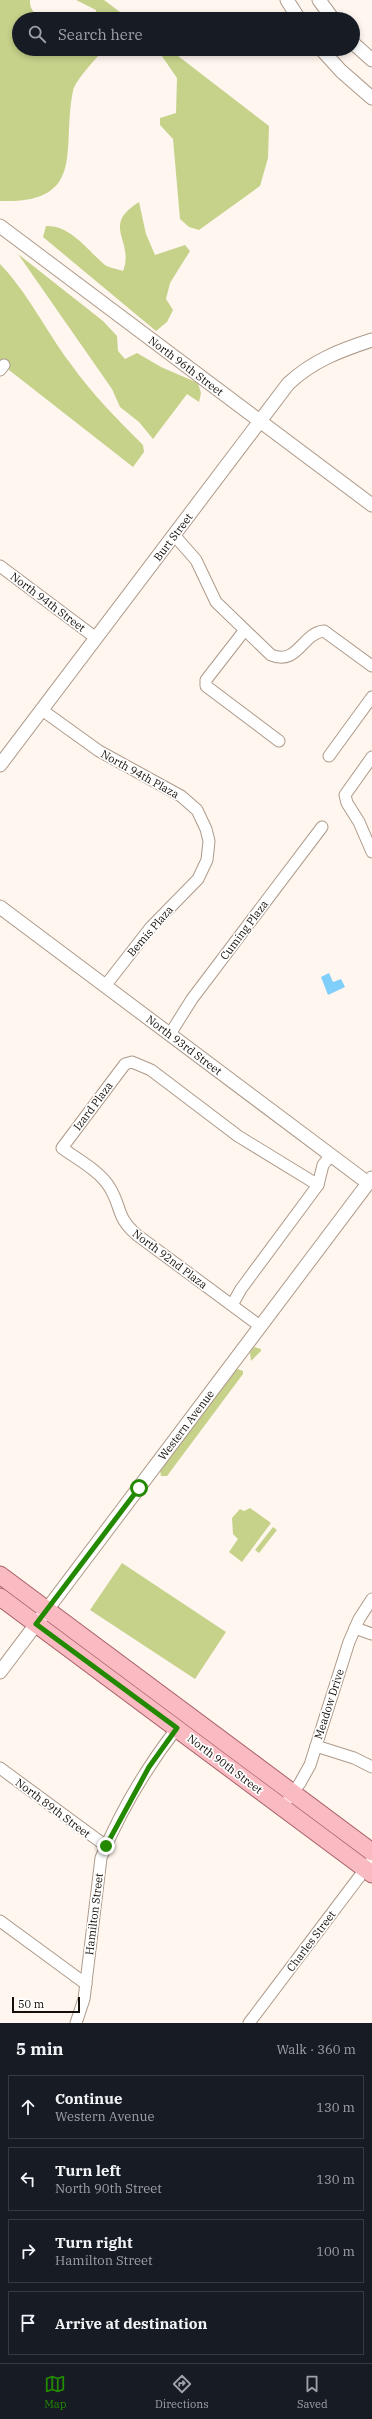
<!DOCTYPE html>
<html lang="en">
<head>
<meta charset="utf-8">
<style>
	:root { --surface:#171b24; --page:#242831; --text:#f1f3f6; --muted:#9ea1a6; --line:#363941; --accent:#228900 }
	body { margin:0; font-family:"IBM Plex Serif",serif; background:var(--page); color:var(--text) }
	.scale { position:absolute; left:12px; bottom:10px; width:68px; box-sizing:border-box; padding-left:4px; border:2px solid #140d08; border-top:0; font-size:11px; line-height:14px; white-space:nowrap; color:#140d08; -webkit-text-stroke:3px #fff; paint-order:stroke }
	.stop { position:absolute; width:12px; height:12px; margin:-9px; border:3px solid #228900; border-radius:50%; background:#fff }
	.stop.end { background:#228900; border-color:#fff; box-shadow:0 1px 4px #0008 }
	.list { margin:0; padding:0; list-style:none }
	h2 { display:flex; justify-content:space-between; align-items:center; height:52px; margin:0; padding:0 16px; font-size:17px }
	h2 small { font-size:13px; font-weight:400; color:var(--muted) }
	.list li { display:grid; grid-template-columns:26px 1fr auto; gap:12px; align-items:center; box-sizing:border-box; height:64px; margin:0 8px 8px; padding:0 8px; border:1px solid var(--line); border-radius:0px }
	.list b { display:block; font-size:15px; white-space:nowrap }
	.list p { margin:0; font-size:13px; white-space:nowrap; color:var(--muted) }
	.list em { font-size:13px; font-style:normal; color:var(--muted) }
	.icon { flex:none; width:22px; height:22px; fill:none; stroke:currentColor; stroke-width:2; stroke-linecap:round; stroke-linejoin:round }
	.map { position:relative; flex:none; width:372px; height:2023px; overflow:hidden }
	.search { position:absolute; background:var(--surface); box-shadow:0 2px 6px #0003; left:12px; right:12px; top:12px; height:44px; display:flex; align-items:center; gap:10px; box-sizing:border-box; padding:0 14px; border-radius:22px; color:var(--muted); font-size:15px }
	.sheet { height:340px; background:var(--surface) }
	nav { display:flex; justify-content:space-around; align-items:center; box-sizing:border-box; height:56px; border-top:1px solid var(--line); background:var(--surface); font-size:11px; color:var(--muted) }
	nav a { display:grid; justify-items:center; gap:2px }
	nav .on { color:var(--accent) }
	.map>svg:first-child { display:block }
	.green { fill:#c6d28a }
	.water { fill:#80cefa }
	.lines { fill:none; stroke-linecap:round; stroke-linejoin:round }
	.minor-casing { stroke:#ae9a8a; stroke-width:13 }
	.tertiary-casing { stroke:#ae9a8a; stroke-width:15 }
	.primary-casing { stroke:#a86066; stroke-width:19 }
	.minor { stroke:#fff; stroke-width:11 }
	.tertiary { stroke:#fff; stroke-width:13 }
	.primary { stroke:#fabac2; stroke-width:17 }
	.route { stroke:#228900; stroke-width:5 }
	.labels { text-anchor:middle; stroke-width:3.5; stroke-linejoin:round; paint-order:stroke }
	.street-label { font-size:11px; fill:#140d08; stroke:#fff }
</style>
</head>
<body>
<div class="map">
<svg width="372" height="2023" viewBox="0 0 372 2023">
	<rect width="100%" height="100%" fill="#fff6ef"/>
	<g class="green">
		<path d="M0,0H30C29,8 35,14 40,19H19V49H104C97,58 75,80 73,91C61,148 88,204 0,201Z"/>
		<polygon points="76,0 104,0 128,18 96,19 96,10"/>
		<polygon points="157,49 169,49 269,126 268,158 260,186 199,230 189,227 180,219 173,139 160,125 160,118 176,113 177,78"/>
		<path d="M139,202L146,234L155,255L185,245L190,251L170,283L166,299L173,310L167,322L156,331L43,237L46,226C71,225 88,251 105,265C110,268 118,269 123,271C135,241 100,226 139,202Z"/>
		<polygon points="18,254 103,321 117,336 118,351 125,359 137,353 161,367 198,383 201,393 199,402 187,394 153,439 139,422 120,407 112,389"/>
		<path d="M0,264C28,293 46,331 70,363C91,393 117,419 143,445L144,452L133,467L9,370L8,364L0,361Z"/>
		<polygon points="254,1347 261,1349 261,1351 251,1361 250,1353"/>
		<polygon points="238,1369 243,1371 243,1374 167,1476 161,1476 160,1470 233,1372"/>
		<polygon points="250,1508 271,1523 242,1562 229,1552 238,1539 233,1534 232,1518 240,1509 244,1511"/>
		<polygon points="273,1527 277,1530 259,1553 255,1550"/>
		<polygon points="122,1563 226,1632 195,1679 90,1610"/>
	</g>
	<polygon class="water" points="329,973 333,982 341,979 345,987 328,995 321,977"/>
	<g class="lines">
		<g class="minor-casing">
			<g id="minor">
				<polyline points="0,370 4,365"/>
				<path d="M174,535L196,560L216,602L271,655C298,666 302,633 324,631L372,666"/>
				<polyline points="0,566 96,638"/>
				<polyline points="244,631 206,680 206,686 279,741"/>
				<polyline points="42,710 99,751 181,796 197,810 206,829 209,841 207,860 198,879 151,927 105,986"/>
				<polyline points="329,756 372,697"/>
				<polyline points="372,757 345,795 347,803 359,822 372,852"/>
				<polyline points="170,1034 192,999 322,827"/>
				<polyline points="318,1185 323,1165 331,1155"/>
				<path d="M232,1305L241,1289L318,1185L238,1136L151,1070L132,1062L125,1064L62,1148C77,1159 100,1171 110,1188C122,1208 116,1217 137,1235L260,1326"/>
				<polyline points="355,1628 372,1634"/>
				<polyline points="316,1746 354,1758 372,1767"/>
				<polyline points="0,1768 106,1846"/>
				<polyline points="289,1798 300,1783 310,1765 349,1642 359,1619 372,1599"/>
				<polyline points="0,1921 86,1984"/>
				<path d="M76,2023L84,1999L101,1858C120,1812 146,1768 177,1728"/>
				<polyline points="249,2023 372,1860"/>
			</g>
		</g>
		<g class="tertiary-casing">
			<g id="tertiary">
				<polyline points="287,0 299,19"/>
				<polyline points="319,0 333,19"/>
				<polyline points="353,43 372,60"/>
				<polyline points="321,49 341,71 372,98"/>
				<polyline points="0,226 372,505"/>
				<path d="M0,765L288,384C312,361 341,350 372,340"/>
				<polyline points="0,907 368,1183"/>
				<polyline points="0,1672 372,1178"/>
			</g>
		</g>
		<g class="primary-casing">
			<g id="primary">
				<polyline points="0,1575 372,1852"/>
				<polyline points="0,1597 372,1874"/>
			</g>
		</g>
		<use href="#minor" class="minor"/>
		<use href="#tertiary" class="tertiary"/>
		<use href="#primary" class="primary"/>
	</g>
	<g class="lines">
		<polyline class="route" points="106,1846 149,1767 177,1728 36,1624 139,1488"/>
	</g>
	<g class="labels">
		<g class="street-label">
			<text transform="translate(186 366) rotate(37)" y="4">North 96th Street</text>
			<text transform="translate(173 537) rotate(-53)" y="4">Burt Street</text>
			<text transform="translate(48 602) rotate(37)" y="4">North 94th Street</text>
			<text transform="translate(140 774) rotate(29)" y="4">North 94th Plaza</text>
			<text transform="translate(244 930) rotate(-53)" y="4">Cuming Plaza</text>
			<text transform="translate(150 931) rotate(-49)" y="4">Bemis Plaza</text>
			<text transform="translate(184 1045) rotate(37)" y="4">North 93rd Street</text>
			<text transform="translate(93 1106) rotate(-53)" y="4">Izard Plaza</text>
			<text transform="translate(170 1259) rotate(37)" y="4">North 92nd Plaza</text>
			<text transform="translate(186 1425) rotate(-53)" y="4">Western Avenue</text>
			<text transform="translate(329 1704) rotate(-72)" y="4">Meadow Drive</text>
			<text transform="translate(225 1764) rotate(37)" y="4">North 90th Street</text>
			<text transform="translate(53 1808) rotate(37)" y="4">North 89th Street</text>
			<text transform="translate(94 1914) rotate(-83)" y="4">Hamilton Street</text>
			<text transform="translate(311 1941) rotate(-53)" y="4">Charles Street</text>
		</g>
	</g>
</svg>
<div class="scale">50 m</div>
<div class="stop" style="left:139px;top:1488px"></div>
<div class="stop end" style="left:106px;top:1846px"></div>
<div class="search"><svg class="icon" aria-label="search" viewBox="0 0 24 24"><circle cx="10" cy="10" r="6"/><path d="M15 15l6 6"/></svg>Search here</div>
</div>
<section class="sheet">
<h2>5 min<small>Walk · 360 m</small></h2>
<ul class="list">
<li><svg class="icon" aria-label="ahead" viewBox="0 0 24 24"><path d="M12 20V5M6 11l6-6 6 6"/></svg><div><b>Continue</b><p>Western Avenue</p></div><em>130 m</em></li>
<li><svg class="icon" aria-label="left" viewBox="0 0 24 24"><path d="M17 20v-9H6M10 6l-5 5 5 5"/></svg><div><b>Turn left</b><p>North 90th Street</p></div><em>130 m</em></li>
<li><svg class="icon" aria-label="right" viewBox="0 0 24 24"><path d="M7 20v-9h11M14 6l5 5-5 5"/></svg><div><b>Turn right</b><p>Hamilton Street</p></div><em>100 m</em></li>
<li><svg class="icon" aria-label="arrive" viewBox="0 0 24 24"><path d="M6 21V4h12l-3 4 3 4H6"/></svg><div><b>Arrive at destination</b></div></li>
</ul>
</section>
<nav>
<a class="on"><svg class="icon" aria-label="map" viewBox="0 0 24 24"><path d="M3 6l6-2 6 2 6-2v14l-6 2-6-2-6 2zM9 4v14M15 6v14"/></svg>Map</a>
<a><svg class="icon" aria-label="directions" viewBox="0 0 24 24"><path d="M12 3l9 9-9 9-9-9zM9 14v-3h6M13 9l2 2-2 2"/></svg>Directions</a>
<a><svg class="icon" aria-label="saved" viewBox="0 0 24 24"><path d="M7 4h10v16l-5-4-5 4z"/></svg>Saved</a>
</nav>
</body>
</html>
